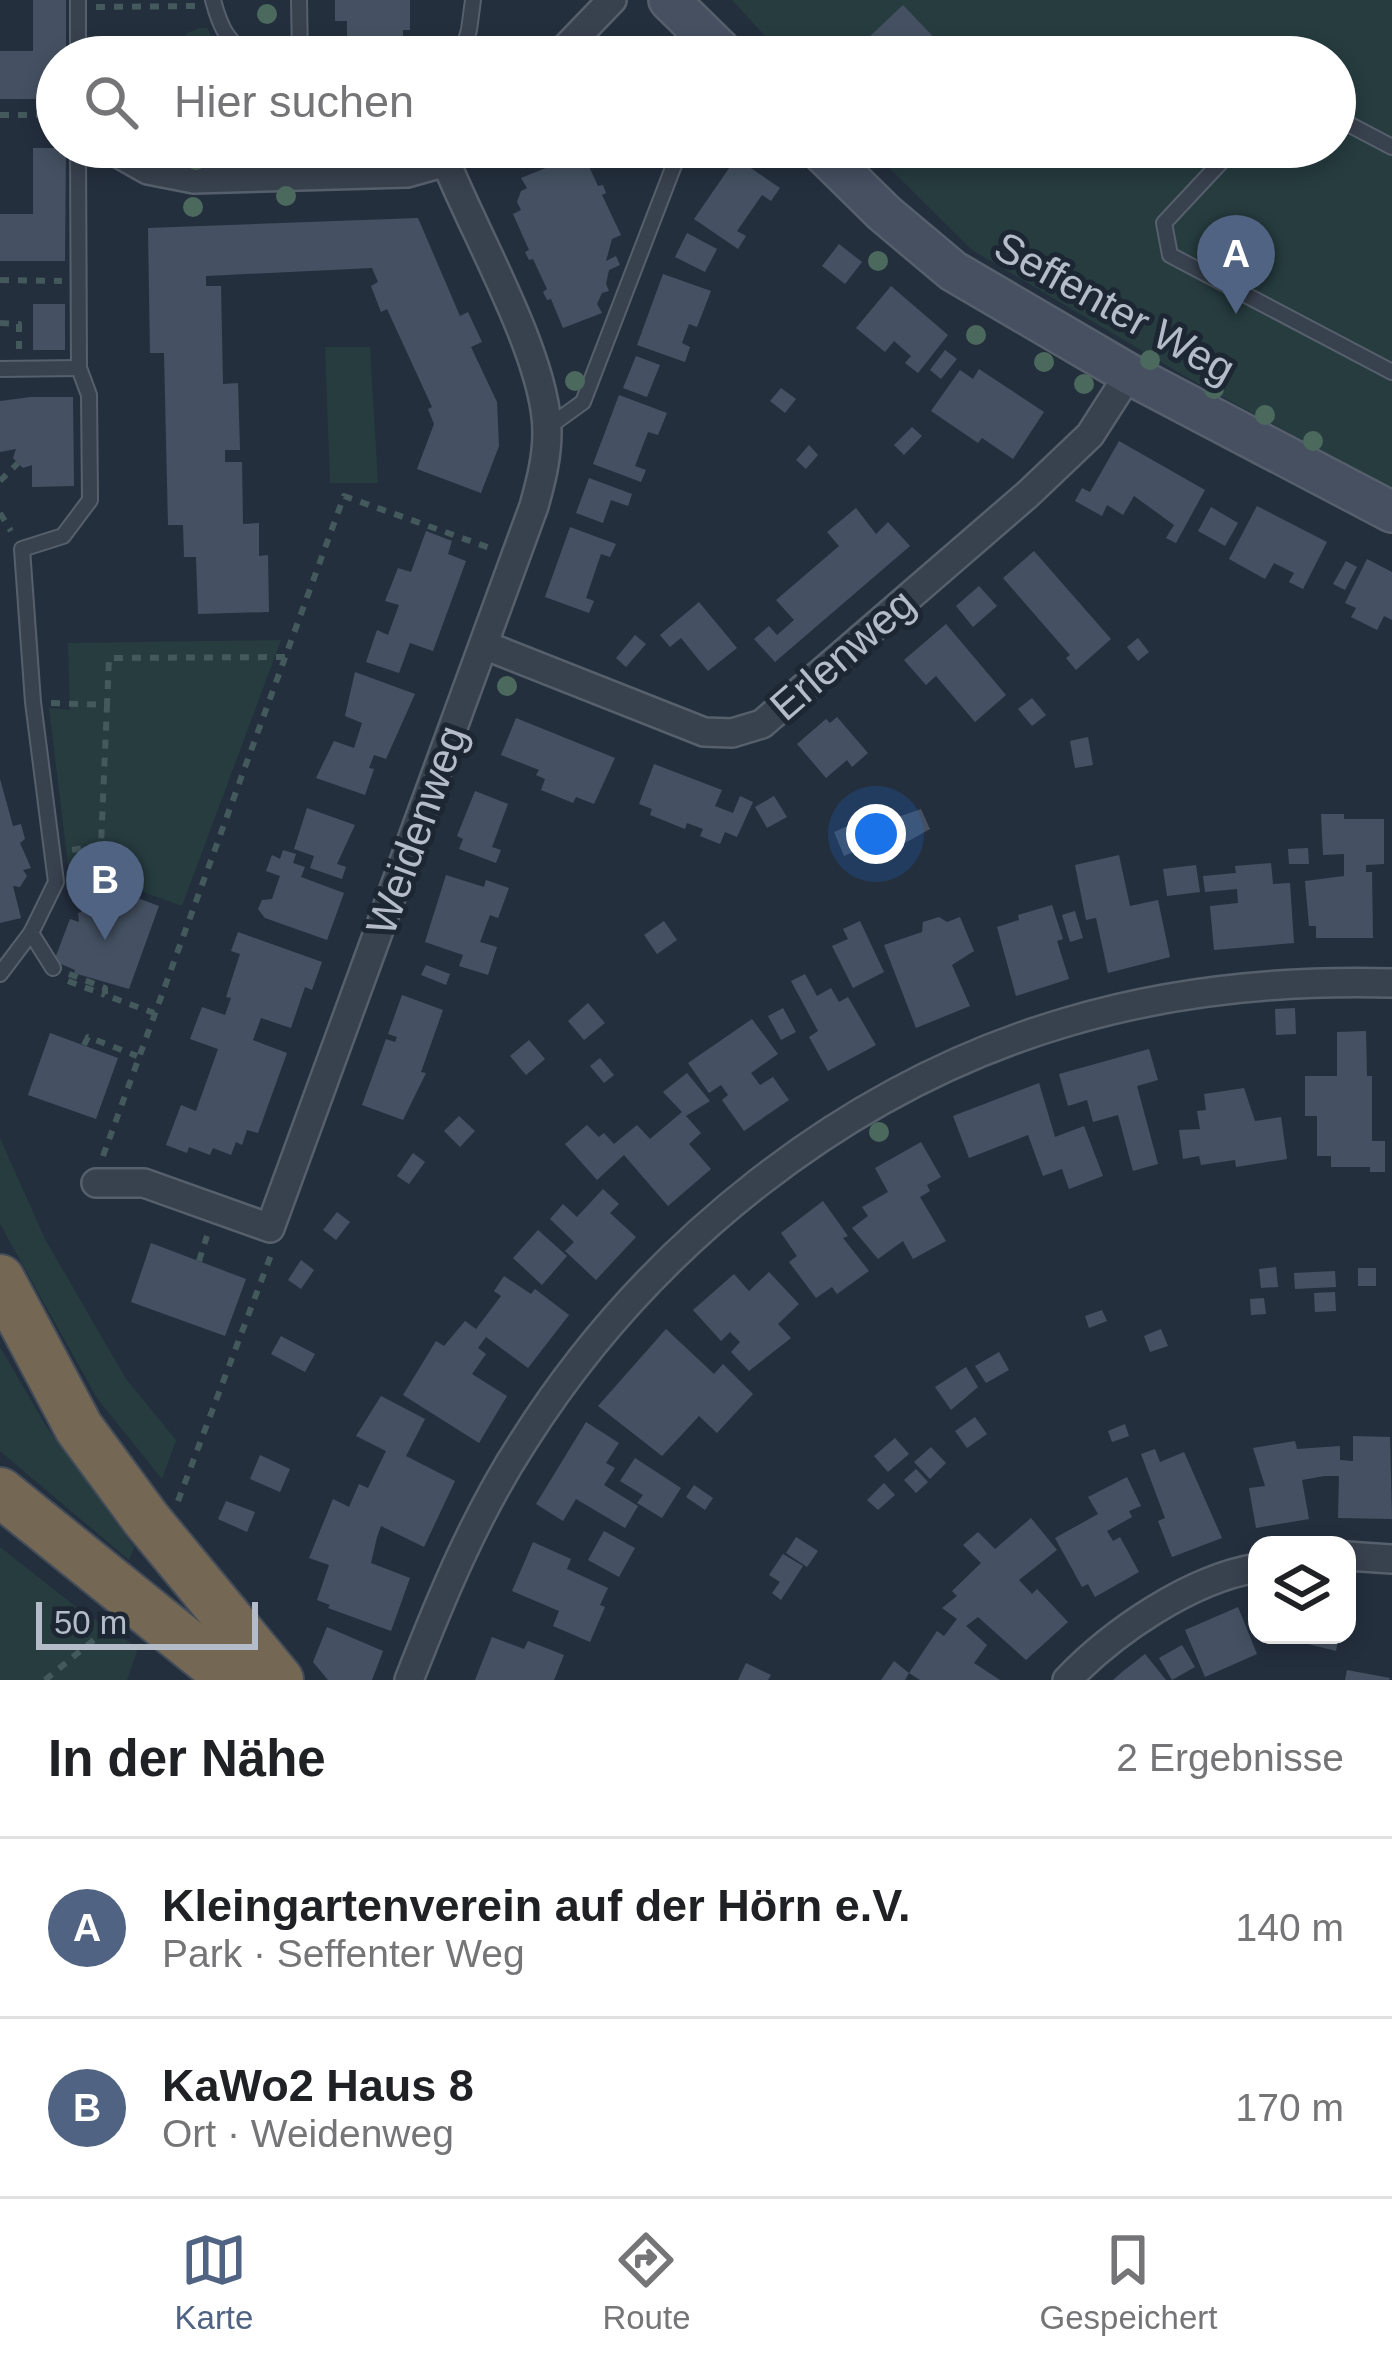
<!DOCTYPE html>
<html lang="de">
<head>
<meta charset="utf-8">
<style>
	:root { --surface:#fff; --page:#f6f6f6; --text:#202124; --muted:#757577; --line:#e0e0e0; --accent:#506383 }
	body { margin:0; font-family:Helvetica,sans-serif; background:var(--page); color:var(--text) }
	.controls { position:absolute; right:36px; bottom:36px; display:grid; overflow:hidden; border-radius:24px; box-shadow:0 6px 18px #0003 }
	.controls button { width:108px; height:108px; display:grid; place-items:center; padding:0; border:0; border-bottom:3px solid var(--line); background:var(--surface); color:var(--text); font:60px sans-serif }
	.scale { position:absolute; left:36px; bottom:30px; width:222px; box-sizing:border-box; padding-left:12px; border:6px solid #b4bcc9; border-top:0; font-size:33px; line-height:42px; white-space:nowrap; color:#b4bcc9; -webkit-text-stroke:9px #1d2633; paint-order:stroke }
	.you { position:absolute; left:876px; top:834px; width:42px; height:42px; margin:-30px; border:9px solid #fff; border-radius:50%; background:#1a73e8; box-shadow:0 0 0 18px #1a73e833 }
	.badge { display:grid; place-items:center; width:78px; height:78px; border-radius:50%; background:var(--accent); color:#fff; font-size:39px; font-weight:700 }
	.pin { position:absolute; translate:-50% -99px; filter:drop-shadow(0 3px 6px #0008) }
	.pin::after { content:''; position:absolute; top:63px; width:42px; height:36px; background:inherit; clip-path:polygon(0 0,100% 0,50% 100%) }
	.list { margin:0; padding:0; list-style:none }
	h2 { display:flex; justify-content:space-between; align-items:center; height:156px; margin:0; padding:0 48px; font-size:51px }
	h2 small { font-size:39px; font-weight:400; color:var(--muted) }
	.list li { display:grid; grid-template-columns:78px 1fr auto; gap:36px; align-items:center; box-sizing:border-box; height:180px; padding:0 48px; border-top:3px solid var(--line) }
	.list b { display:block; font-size:45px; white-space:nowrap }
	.list p { margin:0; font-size:39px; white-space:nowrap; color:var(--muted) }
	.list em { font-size:39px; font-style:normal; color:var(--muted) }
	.icon { flex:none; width:66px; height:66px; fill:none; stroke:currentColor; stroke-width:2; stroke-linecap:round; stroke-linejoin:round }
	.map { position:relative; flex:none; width:1392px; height:1680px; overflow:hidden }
	.search { position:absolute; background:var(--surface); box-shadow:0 6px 18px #0003; left:36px; right:36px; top:36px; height:132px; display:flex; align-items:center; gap:30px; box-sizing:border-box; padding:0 42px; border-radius:66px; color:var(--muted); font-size:45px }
	.sheet { height:516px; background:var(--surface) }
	nav { display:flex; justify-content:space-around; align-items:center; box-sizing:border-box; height:168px; border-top:3px solid var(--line); background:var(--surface); font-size:33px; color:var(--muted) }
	nav a { display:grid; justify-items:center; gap:6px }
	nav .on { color:var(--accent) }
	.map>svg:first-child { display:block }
	.green { fill:#263c3f }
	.building { fill:#455162 }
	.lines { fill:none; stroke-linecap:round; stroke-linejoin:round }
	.lane-casing { stroke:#565f6c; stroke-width:18 }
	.street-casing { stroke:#565f6c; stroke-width:32 }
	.secondary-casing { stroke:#565f6c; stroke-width:44 }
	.highway-casing { stroke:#434c59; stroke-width:52 }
	.path { stroke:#44595c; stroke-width:6; stroke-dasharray:9 9; stroke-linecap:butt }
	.lane { stroke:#38414e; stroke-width:14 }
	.street { stroke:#38414e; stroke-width:27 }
	.secondary { stroke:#465061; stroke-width:39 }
	.highway { stroke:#746855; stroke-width:48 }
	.tree { fill:#4b6a5d }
	.labels { text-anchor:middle; stroke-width:10; stroke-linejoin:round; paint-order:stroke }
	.street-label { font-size:42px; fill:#b4bcc9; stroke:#1d2633 }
</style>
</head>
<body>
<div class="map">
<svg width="1392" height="1680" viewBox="0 0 1392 1680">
	<rect width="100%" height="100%" fill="#242f3e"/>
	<g class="green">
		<polygon points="732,0 1392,0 1392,489 1188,378 972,250 868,147 1335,147 1335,57 784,57"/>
		<polygon points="200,28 207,28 223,57 172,57 187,33"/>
		<polygon points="325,347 370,347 378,483 330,483"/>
		<polygon points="281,640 182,906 68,865 49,708 70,710 68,643"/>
		<polygon points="0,1138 45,1239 126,1379 176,1440 162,1479 97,1398 0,1224"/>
		<polygon points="0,1347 46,1426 134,1547 129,1560 0,1451"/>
		<polygon points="0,1547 75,1606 138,1648 127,1680 0,1680"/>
	</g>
	<g class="building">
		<polygon points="33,0 66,0 66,57 57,57 57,99 0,99 0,51 33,51"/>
		<polygon points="335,0 410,0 410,30 403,30 403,57 347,57 347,21 335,21"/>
		<polygon points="903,5 943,47 933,57 848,57"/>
		<polygon points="558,147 580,147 598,186 603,185 606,193 602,195 621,235 612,239 606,261 616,256 620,265 609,270 606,284 609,291 602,293 597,304 602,313 563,328 551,299 547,300 543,292 547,289 533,259 529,260 525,252 529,250 513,214 521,210 517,202 521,191 527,188 521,178 548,167 545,160 553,156 550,150"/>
		<polygon points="33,148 66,148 65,261 0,261 0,214 33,214"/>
		<polygon points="736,158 780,188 771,201 762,195 737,231 746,236 738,249 694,219"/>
		<polygon points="418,218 460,316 468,312 482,342 471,347 497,402 499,446 481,493 417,469 434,424 428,409 432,407 387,309 381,312 371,286 378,282 372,268 206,276 206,286 221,286 223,384 238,383 240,450 225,450 225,462 242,462 243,524 259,523 259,556 268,555 269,612 198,614 196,557 184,557 183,525 168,525 164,353 150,353 148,228"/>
		<polygon points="687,233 717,249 705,272 675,257"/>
		<polygon points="839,244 862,262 845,284 822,266"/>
		<polygon points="663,274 711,291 697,327 689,324 682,343 690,347 685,362 637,345"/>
		<polygon points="891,286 948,335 918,373 905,363 911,356 894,341 885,352 856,328"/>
		<rect x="33" y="304" width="32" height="46"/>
		<polygon points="945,350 957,359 941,379 930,370"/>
		<polygon points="636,356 660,365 647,397 623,388"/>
		<polygon points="979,369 1044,412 1013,459 982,438 978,443 931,411 960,370 973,379"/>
		<polygon points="781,388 796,399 785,413 770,401"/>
		<polygon points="619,395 667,413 658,435 648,432 635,466 646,470 641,482 593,464"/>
		<polygon points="31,397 73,397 74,486 32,487 32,465 23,468 13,458 16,449 0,452 0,401"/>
		<polygon points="912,427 922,436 904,455 894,445"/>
		<polygon points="1119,441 1205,490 1176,543 1166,538 1174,525 1134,496 1123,515 1107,505 1102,516 1075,501 1082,488 1090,492"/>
		<polygon points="809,445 818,455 806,469 796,460"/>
		<polygon points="589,478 632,494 628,506 611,500 603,523 576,513"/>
		<polygon points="1257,506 1327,542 1303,589 1289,582 1294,573 1274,563 1265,579 1229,559"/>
		<polygon points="1211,507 1238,523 1225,546 1198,531"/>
		<polygon points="856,508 876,534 888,522 910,546 775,662 754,639 769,626 777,635 794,620 776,600 839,546 827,532"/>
		<polygon points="570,527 616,544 610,557 601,554 586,598 594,601 589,613 545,597"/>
		<polygon points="426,531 452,541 448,554 466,561 433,651 410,643 399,673 366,662 377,630 388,635 399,605 385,601 398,568 411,572"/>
		<polygon points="1034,551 1111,639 1076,670 1066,658 1070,655 1003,578"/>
		<polygon points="1367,559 1392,572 1392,620 1384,616 1377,630 1351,617 1356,608 1345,603"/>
		<polygon points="1346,561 1357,567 1345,590 1333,584"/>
		<polygon points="979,586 997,606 973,627 956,606"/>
		<polygon points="699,602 737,648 708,671 681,638 670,647 660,635"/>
		<polygon points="946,624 1006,695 975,722 936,676 926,685 904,660"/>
		<polygon points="635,635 646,644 626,667 616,658"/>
		<polygon points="1138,638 1149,652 1138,661 1127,647"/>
		<polygon points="355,672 415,694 386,759 374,755 369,768 374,769 365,795 316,778 334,741 354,748 362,723 345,716"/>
		<polygon points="1032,698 1046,715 1032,726 1018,709"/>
		<polygon points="837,717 868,753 852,767 847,760 826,778 797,744 826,719 830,723"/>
		<polygon points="516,718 615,758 594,804 576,797 573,803 541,790 545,779 536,775 539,770 501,755"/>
		<polygon points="1088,737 1093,765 1075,768 1070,741"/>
		<polygon points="654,764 722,790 715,806 733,813 740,796 753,802 737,837 725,832 720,844 700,836 703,829 687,823 685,829 650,815 652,809 639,804"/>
		<polygon points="0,779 13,826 21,824 25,839 20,843 31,868 23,870 27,876 20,887 13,886 21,918 0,923"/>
		<polygon points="475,791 508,804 492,847 501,850 496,863 459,849 463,839 457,836"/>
		<polygon points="774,796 787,817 767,828 755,807"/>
		<polygon points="307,808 355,825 337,864 346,867 342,879 310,868 314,856 294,849"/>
		<polygon points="921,809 930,829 905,843 898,817"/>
		<polygon points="1321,814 1344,814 1344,819 1384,819 1384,864 1366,865 1366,872 1372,872 1373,938 1316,938 1316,926 1309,926 1305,881 1344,876 1344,854 1323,855"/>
		<polygon points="850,825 860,849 844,856 834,832"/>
		<polygon points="1308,848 1309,864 1289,864 1288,849"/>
		<polygon points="283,850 296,854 293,863 305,867 301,877 344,893 327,940 265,918 258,909 262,900 272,899 280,876 266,871 272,855 280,859"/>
		<polygon points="1119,855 1130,906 1158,900 1170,957 1108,973 1096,918 1086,920 1075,865"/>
		<polygon points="1271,863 1273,884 1290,883 1294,943 1214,950 1210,906 1238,903 1237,889 1205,892 1203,876 1236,873 1235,866"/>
		<polygon points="1196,865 1200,892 1167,896 1163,869"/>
		<polygon points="446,875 484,887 486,880 509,888 498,918 490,915 480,942 497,947 488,975 459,966 463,955 425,942"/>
		<polygon points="106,886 159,906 129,989 74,973 75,970 54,961 70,919 79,922 78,913 89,908 96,915"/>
		<polygon points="1052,905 1063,939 1057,941 1069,979 1016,996 997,927 1019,920 1018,915"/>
		<polygon points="1075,911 1083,938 1070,942 1062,915"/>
		<polygon points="939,917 947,922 960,917 974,951 952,965 970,1006 916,1028 884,945 922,932 923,922"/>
		<polygon points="664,921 677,940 657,954 644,935"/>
		<polygon points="860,921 884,972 853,988 832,946 848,939 843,929"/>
		<polygon points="238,932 322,962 312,990 305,987 291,1028 261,1018 253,1040 287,1053 258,1133 247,1130 242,1145 236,1142 231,1155 213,1148 210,1155 189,1147 187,1153 166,1145 181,1105 196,1111 218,1049 190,1039 202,1007 225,1015 231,998 226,997 240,954 231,951"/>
		<polygon points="426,965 450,974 446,985 421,975"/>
		<polygon points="805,974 817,996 831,988 839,1002 848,997 876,1045 828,1071 809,1037 818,1031 791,981"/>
		<polygon points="402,995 443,1010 421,1072 426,1073 403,1120 362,1105 386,1039 395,1042 397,1037 388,1034"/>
		<polygon points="588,1003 605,1023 584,1040 568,1021"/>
		<polygon points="783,1008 796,1032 781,1040 768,1016"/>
		<polygon points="1295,1008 1296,1034 1276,1035 1275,1009"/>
		<polygon points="752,1019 778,1054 751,1073 760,1085 773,1077 789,1100 744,1131 722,1100 728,1095 721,1085 709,1093 688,1063"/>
		<polygon points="1366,1031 1367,1076 1372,1076 1372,1141 1385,1141 1385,1172 1370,1172 1370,1167 1331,1167 1331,1156 1317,1156 1317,1116 1305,1116 1305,1076 1337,1076 1337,1032"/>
		<polygon points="50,1033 118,1058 96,1119 28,1095"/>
		<polygon points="529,1040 545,1059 526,1075 510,1056"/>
		<polygon points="1149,1049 1158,1080 1137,1086 1158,1164 1133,1171 1118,1115 1093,1122 1087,1100 1068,1106 1059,1074"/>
		<polygon points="600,1058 614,1075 604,1083 590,1066"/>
		<polygon points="687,1073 710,1101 686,1116 701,1133 689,1144 711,1169 668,1206 624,1155 597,1180 565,1144 587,1125 599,1137 604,1133 614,1144 637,1125 650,1139 682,1112 663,1092"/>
		<polygon points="1039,1083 1055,1137 1084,1126 1103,1176 1069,1189 1062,1169 1043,1176 1028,1135 969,1158 953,1116"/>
		<polygon points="1244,1088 1255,1121 1281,1117 1287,1159 1236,1167 1235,1160 1201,1165 1199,1156 1183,1159 1179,1130 1200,1129 1197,1111 1206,1110 1204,1094"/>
		<polygon points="459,1116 475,1131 460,1147 444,1131"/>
		<polygon points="921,1142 941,1177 927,1185 930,1191 920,1197 946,1241 913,1259 903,1241 878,1259 852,1228 868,1216 862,1207 888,1192 875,1168"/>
		<polygon points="413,1153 425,1162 409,1184 397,1176"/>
		<polygon points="603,1189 619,1204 610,1213 636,1237 596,1280 565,1251 574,1242 550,1219 563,1204 577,1217"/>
		<polygon points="823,1201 848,1236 843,1238 869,1271 837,1294 832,1287 816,1298 789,1262 797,1256 781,1233"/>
		<polygon points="337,1212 350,1222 336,1240 323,1230"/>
		<polygon points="538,1230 567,1256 542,1285 513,1258"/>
		<polygon points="151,1243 246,1279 225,1336 131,1302"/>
		<polygon points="301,1260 314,1270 301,1289 288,1280"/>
		<polygon points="1276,1267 1278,1287 1261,1288 1259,1269"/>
		<rect x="1358" y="1268" width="18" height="18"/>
		<polygon points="1335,1271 1336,1287 1295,1289 1294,1273"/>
		<polygon points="769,1272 799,1304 778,1324 791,1338 749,1371 731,1352 740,1342 730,1332 721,1341 693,1310 734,1274 749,1291"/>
		<polygon points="504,1276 531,1294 535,1289 569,1315 528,1368 486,1337 478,1348 486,1354 472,1374 507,1396 479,1443 403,1395 436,1341 444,1346 465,1321 476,1329 501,1296 494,1291"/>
		<polygon points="1335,1292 1336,1311 1315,1312 1314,1293"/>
		<polygon points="1264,1298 1266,1314 1251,1315 1250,1299"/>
		<polygon points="1102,1310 1107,1321 1089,1328 1085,1316"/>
		<polygon points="666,1329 714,1374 723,1364 753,1394 717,1433 699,1416 662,1456 598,1406"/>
		<polygon points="1161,1329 1168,1346 1150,1352 1144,1336"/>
		<polygon points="281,1336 315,1354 305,1372 271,1354"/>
		<polygon points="999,1352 1009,1370 986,1383 975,1366"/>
		<polygon points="966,1367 978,1387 951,1410 935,1387"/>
		<polygon points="381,1396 425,1419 406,1456 455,1481 424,1547 381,1526 377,1537 371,1563 410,1578 391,1631 328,1608 330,1605 317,1600 329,1565 309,1558 333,1499 349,1507 359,1484 368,1488 386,1451 356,1436"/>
		<polygon points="975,1417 987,1434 967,1448 955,1431"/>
		<polygon points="586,1422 619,1443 606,1463 615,1468 604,1485 638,1506 625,1528 576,1499 563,1521 536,1504"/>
		<polygon points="1125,1424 1129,1436 1112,1442 1108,1431"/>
		<polygon points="1353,1436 1390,1437 1392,1519 1338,1518 1339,1476 1324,1476 1302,1480 1309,1519 1256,1528 1249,1488 1265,1486 1253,1448 1295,1441 1297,1449 1340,1446 1340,1460 1353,1461"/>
		<polygon points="895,1438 909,1454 888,1472 874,1456"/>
		<polygon points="931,1447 946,1463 930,1479 914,1462"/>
		<polygon points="1155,1449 1160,1462 1184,1452 1222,1538 1172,1557 1158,1521 1165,1518 1141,1454"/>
		<polygon points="260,1455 290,1469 280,1492 250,1479"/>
		<polygon points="635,1458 681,1488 662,1518 637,1503 643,1495 620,1481"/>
		<polygon points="916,1469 928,1482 916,1493 904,1480"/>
		<polygon points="1127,1477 1141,1506 1129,1511 1132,1517 1107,1531 1113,1541 1120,1537 1139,1572 1095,1597 1088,1584 1082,1587 1055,1538 1098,1514 1088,1497"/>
		<polygon points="884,1483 895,1495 878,1510 867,1500"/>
		<polygon points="694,1485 713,1498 705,1510 686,1497"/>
		<polygon points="226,1501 255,1512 247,1532 218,1519"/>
		<polygon points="1031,1518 1057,1550 1019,1580 1032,1594 1037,1589 1068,1622 1026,1660 978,1617 966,1626 987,1645 974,1663 1000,1680 920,1680 909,1673 937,1631 944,1636 957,1619 942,1608 957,1596 952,1591 981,1563 963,1545 978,1532 995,1549"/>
		<polygon points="604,1531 635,1548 619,1577 588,1560"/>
		<polygon points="796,1537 818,1551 807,1567 786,1553"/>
		<polygon points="533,1542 571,1559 567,1569 608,1588 600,1605 605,1607 590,1642 553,1626 559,1611 512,1591"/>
		<polygon points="783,1554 803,1566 781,1600 772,1593 780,1582 769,1575"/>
		<polygon points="1238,1607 1257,1654 1205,1677 1185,1630"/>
		<polygon points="327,1627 383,1651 372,1680 328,1680 313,1662"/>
		<polygon points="1268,1635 1339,1635 1336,1651 1284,1638 1271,1643"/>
		<polygon points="492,1637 524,1649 528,1641 564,1655 554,1680 475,1680"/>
		<polygon points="1182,1645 1195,1667 1172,1680 1159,1658"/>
		<polygon points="1145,1654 1166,1680 1113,1680 1122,1672"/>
		<polygon points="894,1661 909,1673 905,1680 881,1680"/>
		<polygon points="746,1663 771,1675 768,1680 738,1680"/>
		<polygon points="1347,1670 1390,1678 1389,1680 1345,1680"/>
	</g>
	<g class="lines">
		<g class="lane-casing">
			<g id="lane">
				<path d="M213,0C220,27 228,45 254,57"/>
				<polyline points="299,0 300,57"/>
				<polyline points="78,57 78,0"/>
				<polyline points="461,57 469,30 473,0"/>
				<polyline points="1335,117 1392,147"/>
				<polyline points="331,147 332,177"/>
				<polyline points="1235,147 1164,223 1170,255 1392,372"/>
				<polyline points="0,369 79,368"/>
				<polyline points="547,428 583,402 681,147"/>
				<polyline points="53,968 31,933 56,882 33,702 22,549 63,536 90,500 89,395 79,368 78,147"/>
				<polyline points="0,974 31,933"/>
			</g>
		</g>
		<g class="street-casing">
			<g id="street">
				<polyline points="557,57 612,0"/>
				<polyline points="111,149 148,170 194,179 407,173 446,162 467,147"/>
				<polyline points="484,645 704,732 732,733 762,724 1028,494 1090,435 1129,374"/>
				<path d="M96,1183H144L270,1228L534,506C541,481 547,458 547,432C547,358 475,235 446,162"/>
				<polyline points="1347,1556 1392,1559"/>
				<path d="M409,1680C441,1598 475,1516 523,1442C646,1247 845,1087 1067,1022C1171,991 1284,980 1392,983"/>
				<path d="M1067,1680C1113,1632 1190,1579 1257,1568"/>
			</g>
		</g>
		<g class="secondary-casing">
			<g id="secondary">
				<polyline points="669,0 727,57"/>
				<polyline points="817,147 884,213 953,271 1129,374 1392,512"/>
			</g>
		</g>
		<g class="highway-casing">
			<g id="highway">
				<polyline points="0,1279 79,1428 146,1519 279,1680"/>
				<polyline points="0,1492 233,1680"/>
			</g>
		</g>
		<g class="path">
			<polyline points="96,7 197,6"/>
			<polyline points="0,115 57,115"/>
			<polyline points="0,280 62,281"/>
			<polyline points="0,323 19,324 19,349"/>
			<polyline points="0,481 18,463"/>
			<polyline points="0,513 11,531"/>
			<polyline points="51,703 107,705 109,658 285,657"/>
			<polyline points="72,850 101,845 107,705"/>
			<polyline points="69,974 105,988 105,995 154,1013"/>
			<polyline points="68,981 105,995"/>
			<polyline points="84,1045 88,1037 137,1056"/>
			<polyline points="103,1156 344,496 490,548"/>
			<polyline points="199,1261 207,1236"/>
			<polyline points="178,1501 271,1255"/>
			<polyline points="45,1680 107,1629"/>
		</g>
		<use href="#lane" class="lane"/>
		<use href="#street" class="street"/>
		<use href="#secondary" class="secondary"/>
		<use href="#highway" class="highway"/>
	</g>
	<g class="tree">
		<circle cx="267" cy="14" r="10"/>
		<circle cx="196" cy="160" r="10"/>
		<circle cx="286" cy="196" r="10"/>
		<circle cx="193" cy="207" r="10"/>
		<circle cx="878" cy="261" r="10"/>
		<circle cx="976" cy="335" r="10"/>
		<circle cx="1150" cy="360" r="10"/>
		<circle cx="1044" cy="362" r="10"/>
		<circle cx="575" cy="381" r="10"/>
		<circle cx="1084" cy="384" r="10"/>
		<circle cx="1214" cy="389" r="10"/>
		<circle cx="1265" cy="415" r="10"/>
		<circle cx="1313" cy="441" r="10"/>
		<circle cx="507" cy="686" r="10"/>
		<circle cx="879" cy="1132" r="10"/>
	</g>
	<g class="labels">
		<g class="street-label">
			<text transform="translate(1115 307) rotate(29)" y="15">Seffenter Weg</text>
			<text transform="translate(842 654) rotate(-41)" y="15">Erlenweg</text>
			<text transform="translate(416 830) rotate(-70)" y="15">Weidenweg</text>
		</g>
	</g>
</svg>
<div class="controls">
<button><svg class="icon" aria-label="layers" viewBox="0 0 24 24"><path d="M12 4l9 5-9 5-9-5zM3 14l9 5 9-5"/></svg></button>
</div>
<div class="scale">50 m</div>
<div class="you"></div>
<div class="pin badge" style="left:1236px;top:314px">A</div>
<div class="pin badge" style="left:105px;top:940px">B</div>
<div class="search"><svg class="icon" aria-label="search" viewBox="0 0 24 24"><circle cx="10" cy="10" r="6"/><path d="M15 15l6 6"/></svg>Hier suchen</div>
</div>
<section class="sheet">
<h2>In der Nähe<small>2 Ergebnisse</small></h2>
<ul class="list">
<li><span class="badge">A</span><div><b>Kleingartenverein auf der Hörn e.V.</b><p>Park · Seffenter Weg</p></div><em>140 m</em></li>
<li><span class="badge">B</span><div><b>KaWo2 Haus 8</b><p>Ort · Weidenweg</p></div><em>170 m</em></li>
</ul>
</section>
<nav>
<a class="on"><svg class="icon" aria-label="map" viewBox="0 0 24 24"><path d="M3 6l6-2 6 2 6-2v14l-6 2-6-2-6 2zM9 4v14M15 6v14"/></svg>Karte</a>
<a><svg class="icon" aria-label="directions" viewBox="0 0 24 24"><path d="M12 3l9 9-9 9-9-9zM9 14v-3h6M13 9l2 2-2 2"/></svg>Route</a>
<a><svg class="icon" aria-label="saved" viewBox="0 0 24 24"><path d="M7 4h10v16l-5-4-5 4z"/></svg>Gespeichert</a>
</nav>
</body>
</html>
